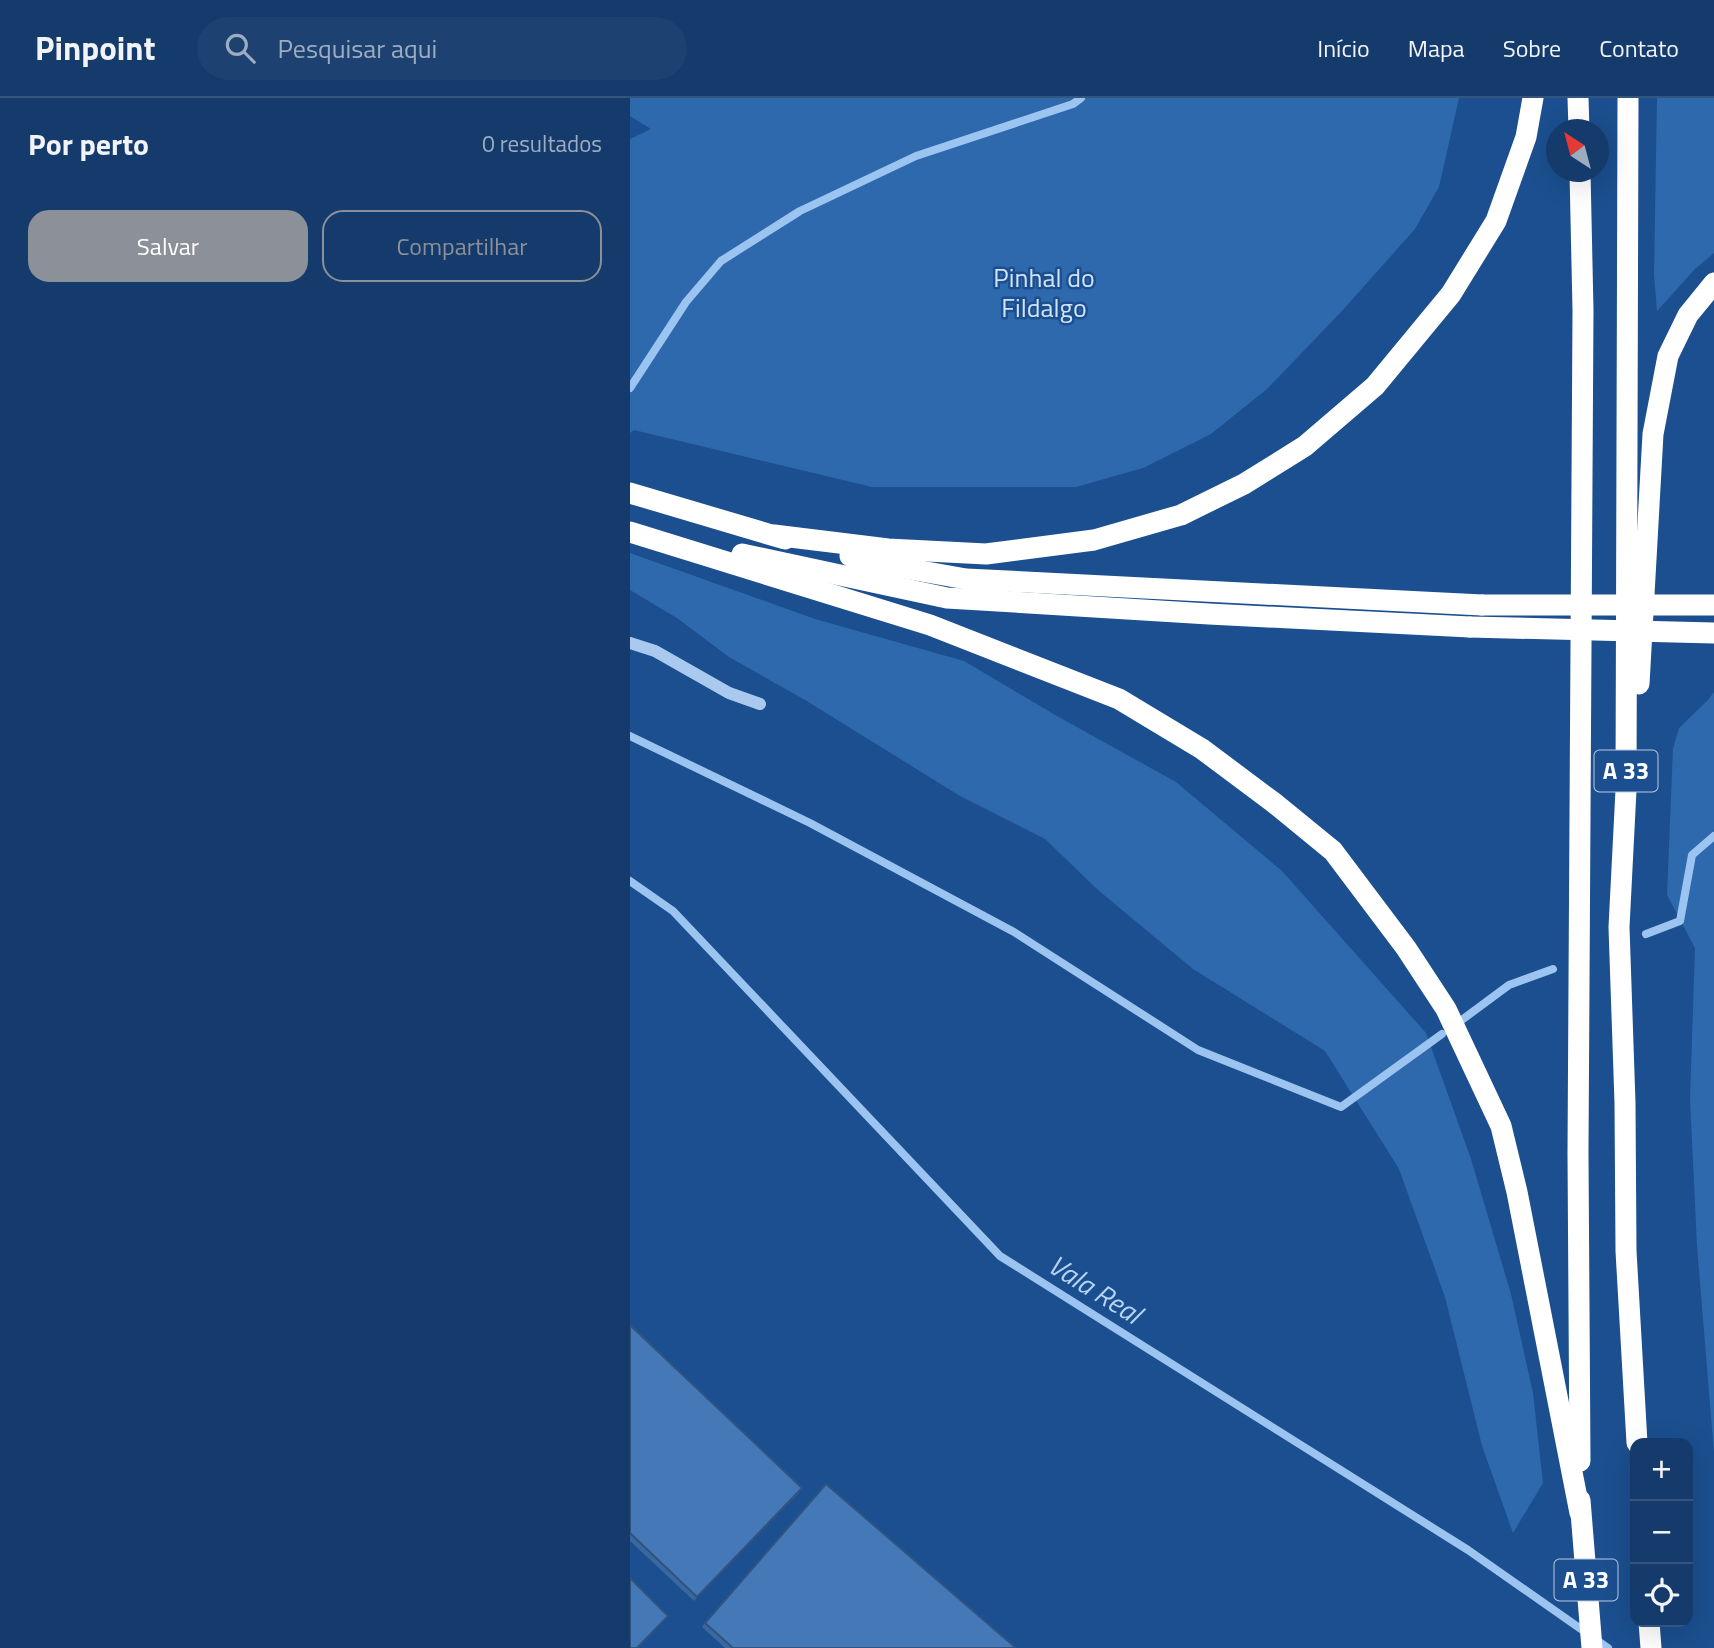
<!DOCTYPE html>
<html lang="pt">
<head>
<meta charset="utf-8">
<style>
	:root { --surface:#143b6b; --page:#1d4271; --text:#f1f3f6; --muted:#9dadc1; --line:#33557e; --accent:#8c9099 }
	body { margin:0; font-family:"Titillium Web",sans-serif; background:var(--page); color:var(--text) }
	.controls { position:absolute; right:21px; bottom:21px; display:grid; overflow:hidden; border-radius:14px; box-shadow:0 7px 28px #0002 }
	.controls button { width:63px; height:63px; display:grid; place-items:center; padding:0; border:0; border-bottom:2px solid var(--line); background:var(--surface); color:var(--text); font:35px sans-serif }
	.compass { position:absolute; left:916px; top:21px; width:63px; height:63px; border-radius:50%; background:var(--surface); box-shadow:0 7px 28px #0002; rotate:324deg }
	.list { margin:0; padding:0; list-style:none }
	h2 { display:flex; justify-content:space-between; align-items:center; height:91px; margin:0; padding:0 28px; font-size:30px }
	h2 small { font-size:23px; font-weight:400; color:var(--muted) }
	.actions { display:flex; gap:14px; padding:21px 28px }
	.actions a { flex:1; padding:16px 0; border:2px solid var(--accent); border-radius:21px; text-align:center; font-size:24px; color:var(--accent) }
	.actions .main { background:var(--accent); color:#fff }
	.icon { flex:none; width:38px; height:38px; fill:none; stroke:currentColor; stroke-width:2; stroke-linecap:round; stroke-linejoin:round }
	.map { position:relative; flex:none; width:1084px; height:1550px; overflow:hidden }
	header { display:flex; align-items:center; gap:42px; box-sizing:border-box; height:98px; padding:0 35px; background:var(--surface); border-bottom:2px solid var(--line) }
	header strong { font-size:33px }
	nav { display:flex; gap:38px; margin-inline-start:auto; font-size:24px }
	.search { width:490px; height:63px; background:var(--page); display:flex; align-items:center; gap:18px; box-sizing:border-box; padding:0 24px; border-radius:38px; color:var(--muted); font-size:26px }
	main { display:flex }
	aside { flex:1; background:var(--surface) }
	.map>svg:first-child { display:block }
	.green { fill:#2e69ad }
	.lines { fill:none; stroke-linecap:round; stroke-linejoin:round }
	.stream { stroke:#9cc4f0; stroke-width:8 }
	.minor { stroke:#a9c9ee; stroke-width:12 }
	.highway { stroke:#fff; stroke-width:21 }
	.highway-bridge { stroke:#fff; stroke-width:21 }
	.wall { fill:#3a679d }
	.shaded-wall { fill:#305480 }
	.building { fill:#4478b7; stroke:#305480; stroke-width:2 }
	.labels { text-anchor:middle; stroke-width:5; stroke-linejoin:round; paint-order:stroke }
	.shield { fill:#1b4f8f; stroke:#bbcadd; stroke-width:2 }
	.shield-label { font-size:24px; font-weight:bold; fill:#fff }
	.park-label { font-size:26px; fill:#cfe3fa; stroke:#1b4f8f }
	.water-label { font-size:28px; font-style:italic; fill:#b5d3f5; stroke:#1b4f8f }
</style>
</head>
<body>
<header>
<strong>Pinpoint</strong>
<div class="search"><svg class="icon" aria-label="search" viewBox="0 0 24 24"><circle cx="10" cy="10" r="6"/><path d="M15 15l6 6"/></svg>Pesquisar aqui</div>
<nav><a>Início</a><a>Mapa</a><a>Sobre</a><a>Contato</a></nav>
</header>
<main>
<aside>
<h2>Por perto<small>0 resultados</small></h2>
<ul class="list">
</ul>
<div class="actions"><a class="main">Salvar</a><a>Compartilhar</a></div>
</aside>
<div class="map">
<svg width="1084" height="1550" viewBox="0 0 1084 1550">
	<rect width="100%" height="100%" fill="#1b4f8f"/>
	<g class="green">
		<polygon points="0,0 829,0 809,89 785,131 712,213 637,291 581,336 513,370 446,389 242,389 4,332 0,335 0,41 21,31 0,18"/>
		<polygon points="1027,0 1084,0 1084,155 1065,171 1027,213 1024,177"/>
		<polygon points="0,455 185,521 334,563 427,618 546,684 652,773 796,935 841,1061 881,1196 903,1295 913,1385 883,1435 852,1348 815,1199 769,1071 695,953 563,871 468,792 415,741 330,698 175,602 99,559 47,520 0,492"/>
		<polygon points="1084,594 1084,1355 1067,1148 1060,1001 1065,850 1037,797 1043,651 1049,630 1078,602"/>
	</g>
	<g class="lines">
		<g class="stream">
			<polyline points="0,290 56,204 91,163 170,113 286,58 443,6 451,0"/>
			<polyline points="0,638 180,725 384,834 568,952 711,1009 812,936"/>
			<polyline points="0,783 43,813 370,1158 838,1452 978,1550"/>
			<polyline points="1016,836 1050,823 1062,757 1084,738"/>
			<polyline points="829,924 879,887 923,871"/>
		</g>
		<polyline class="minor" points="0,545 25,553 99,595 130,606"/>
		<g class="highway">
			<polyline points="948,0 949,32"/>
			<polyline points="998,0 996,692 989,829 995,1005 996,1153 1007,1345"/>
			<polyline points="950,74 953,212 948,1055 950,1363"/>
			<polyline points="0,395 155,441"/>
			<polyline points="0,434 300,527 489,601 572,651 643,704 703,753 776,850 816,911 871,1028 887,1094 950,1415"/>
			<polyline points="144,437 258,451 356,456 464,442 551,417 614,386 675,348 745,288 821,196 866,123 896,39 903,0"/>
			<polyline points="112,456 317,500 579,516 840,529"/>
			<polyline points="220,458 235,463 336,481 852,507"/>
			<polyline points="1009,586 1023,336 1038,258 1058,217 1084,185"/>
			<polyline points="950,1402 962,1550"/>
			<polyline points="1019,1524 1021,1550"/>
		</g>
		<g class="highway-bridge">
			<polyline points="852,507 1084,507"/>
			<polyline points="840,529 1084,535"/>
		</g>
	</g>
	<g class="wall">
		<polygon points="0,1227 169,1395 64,1503 0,1443"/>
		<polygon points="75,1525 386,1550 95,1550 72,1529"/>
	</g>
	<g class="shaded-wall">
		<polygon points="172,1390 169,1395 64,1503 67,1499"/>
		<polygon points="38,1518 35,1522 8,1550 7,1550"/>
	</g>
	<g class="building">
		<polygon points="0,1227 172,1390 67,1499 0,1435"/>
		<polygon points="196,1386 386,1550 103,1550 75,1525"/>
		<polygon points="0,1480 38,1518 7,1550 0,1550"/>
	</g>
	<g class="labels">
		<g class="shield">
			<rect x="964.5" y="652.5" width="63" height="41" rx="5"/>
			<rect x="924.5" y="1461.5" width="63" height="41" rx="5"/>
		</g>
		<g class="shield-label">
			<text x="996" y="681">A 33</text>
			<text x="956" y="1490">A 33</text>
		</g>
		<g class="park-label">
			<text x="414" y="189">Pinhal do<tspan x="414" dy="30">Fildalgo</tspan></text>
		</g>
		<g class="water-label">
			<text transform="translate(465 1191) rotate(32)" y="10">Vala Real</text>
		</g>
	</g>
</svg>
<div class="controls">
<button>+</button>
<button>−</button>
<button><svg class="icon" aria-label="locate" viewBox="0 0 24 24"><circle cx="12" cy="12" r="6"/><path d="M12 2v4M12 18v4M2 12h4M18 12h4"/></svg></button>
</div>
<svg class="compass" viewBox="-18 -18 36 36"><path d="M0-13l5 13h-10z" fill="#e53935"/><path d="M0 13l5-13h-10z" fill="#9dadc1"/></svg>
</div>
</main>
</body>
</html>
